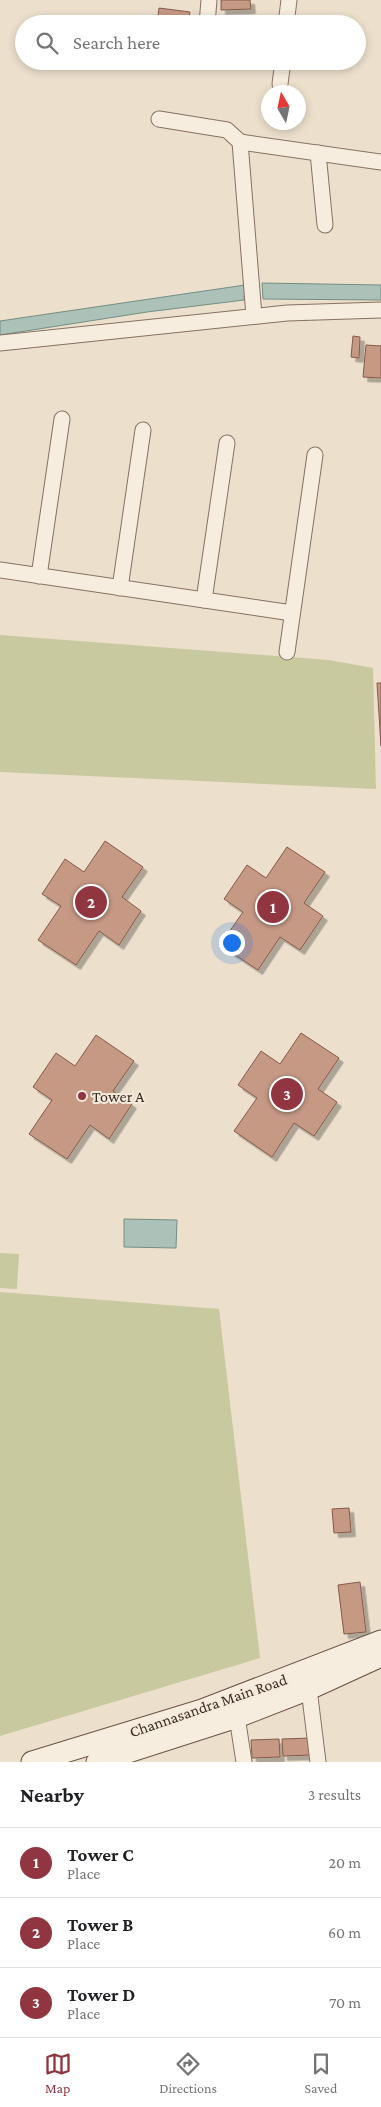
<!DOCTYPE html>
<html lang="en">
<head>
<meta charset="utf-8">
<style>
	:root { --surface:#fff; --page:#f6f6f6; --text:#202124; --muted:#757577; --line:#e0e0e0; --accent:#913641 }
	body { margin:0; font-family:"Crimson Pro",serif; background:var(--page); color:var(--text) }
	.compass { position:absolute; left:261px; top:85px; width:45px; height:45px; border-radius:50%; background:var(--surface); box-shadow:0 2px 8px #0003; rotate:351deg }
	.you { position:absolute; left:231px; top:942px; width:18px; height:18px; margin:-12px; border:4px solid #fff; border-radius:50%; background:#1a73e8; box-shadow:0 0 0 8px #1a73e833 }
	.badge { display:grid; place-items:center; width:32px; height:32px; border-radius:50%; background:var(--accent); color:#fff; font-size:16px; font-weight:700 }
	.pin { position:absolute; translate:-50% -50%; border:2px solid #fff; box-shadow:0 1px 5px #0006 }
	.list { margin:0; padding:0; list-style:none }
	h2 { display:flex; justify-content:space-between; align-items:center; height:65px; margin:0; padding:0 20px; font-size:21px }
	h2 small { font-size:16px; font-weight:400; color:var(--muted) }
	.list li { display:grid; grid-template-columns:32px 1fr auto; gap:15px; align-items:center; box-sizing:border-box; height:70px; padding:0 20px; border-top:1px solid var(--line) }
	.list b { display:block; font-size:19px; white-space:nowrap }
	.list p { margin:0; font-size:16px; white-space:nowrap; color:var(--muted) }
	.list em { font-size:16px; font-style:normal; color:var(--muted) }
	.icon { flex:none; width:28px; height:28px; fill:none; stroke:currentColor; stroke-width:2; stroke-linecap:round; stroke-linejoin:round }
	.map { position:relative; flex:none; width:381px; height:1762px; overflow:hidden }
	.search { position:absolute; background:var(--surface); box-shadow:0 2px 8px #0003; left:15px; right:15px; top:15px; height:55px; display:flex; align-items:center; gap:12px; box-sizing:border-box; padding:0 18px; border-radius:28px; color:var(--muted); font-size:19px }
	.sheet { height:275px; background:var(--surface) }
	nav { display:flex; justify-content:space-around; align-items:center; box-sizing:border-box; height:70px; border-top:1px solid var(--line); background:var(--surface); font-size:14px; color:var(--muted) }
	nav a { display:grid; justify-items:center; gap:2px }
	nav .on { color:var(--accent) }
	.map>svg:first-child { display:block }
	.green { fill:#c9c9a0 }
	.water { fill:#acc1b8; stroke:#738f85 }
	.building { fill:#c69985; stroke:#855a49; filter:url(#shadow) }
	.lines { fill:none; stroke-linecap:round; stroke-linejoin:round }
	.minor-casing { stroke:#877161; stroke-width:17 }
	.secondary-casing { stroke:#6a5344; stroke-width:23 }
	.minor { stroke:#f7eddf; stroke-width:15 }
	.secondary { stroke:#f7eddf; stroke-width:21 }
	.poi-dot { fill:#913641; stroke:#f4eadb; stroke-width:2 }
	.labels { text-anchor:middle; stroke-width:4; stroke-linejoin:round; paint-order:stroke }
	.poi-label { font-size:16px; fill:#3a2b23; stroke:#f4eadb; text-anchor:start }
	.street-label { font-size:16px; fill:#3a2b23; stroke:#f4eadb }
</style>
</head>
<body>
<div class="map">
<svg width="381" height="1762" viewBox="0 0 381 1762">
	<defs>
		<filter id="shadow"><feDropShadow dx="4.5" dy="4.5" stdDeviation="0" flood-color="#0004"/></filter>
	</defs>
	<rect width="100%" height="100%" fill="#ecdfcc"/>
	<g class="green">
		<polygon points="0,635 329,660 373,668 376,789 0,772"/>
		<polygon points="0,1253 19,1254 17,1289 0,1288"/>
		<polygon points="0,1292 219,1309 260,1658 0,1736"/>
	</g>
	<g class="water">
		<polygon points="262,283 381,285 381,300 263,299"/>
		<polygon points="245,285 244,300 147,312 0,335 0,321"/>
		<polygon points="124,1219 177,1220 176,1248 124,1247"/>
	</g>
	<g class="building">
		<polygon points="221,0 250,0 251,9 221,10"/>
		<polygon points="159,8 190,12 188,24 157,24"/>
		<polygon points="353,336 360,337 359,358 351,357"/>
		<polygon points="366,345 381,346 381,378 363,377"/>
		<polygon points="377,683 381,683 381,746"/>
		<polygon points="105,841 143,867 122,897 141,911 119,945 99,931 76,965 38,940 61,906 42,894 65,859 84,872"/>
		<polygon points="287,847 325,872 304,903 323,916 300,950 280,937 258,970 220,945 243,912 224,899 247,865 266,878"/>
		<polygon points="301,1033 339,1058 318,1089 337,1102 314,1136 294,1123 272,1157 234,1131 257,1098 238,1085 261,1051 280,1064"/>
		<polygon points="96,1035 134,1061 113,1091 132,1104 109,1139 90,1125 67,1159 29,1134 52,1100 33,1087 56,1053 75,1066"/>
		<polygon points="349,1508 351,1532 334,1533 332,1509"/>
		<polygon points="360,1582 366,1632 344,1634 338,1585"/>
		<polygon points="310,1738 310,1755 283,1756 282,1739"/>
		<polygon points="279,1739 280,1757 252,1758 251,1740"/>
	</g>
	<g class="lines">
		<g class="minor-casing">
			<g id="minor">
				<polyline points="207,24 209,0"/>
				<polyline points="286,24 289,0"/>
				<polyline points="280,84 283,61"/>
				<polyline points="159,119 227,130 240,142 254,316"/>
				<polyline points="240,142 381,162"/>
				<polyline points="318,153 325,225"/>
				<polyline points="0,343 287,313 381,310"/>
				<polyline points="0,570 292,613"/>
				<polyline points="39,576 62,419"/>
				<polyline points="120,588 143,430"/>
				<polyline points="204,600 227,443"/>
				<polyline points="287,652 315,455"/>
				<polyline points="309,1689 318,1762"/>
				<polyline points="237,1717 244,1762"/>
			</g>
		</g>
		<g class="secondary-casing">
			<g id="secondary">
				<polyline points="32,1762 202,1710 381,1641"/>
				<polyline points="97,1762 237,1717 309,1689 381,1656"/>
			</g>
		</g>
		<use href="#minor" class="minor"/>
		<use href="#secondary" class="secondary"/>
	</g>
	<circle class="poi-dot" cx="82" cy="1096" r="5"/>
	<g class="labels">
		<g class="poi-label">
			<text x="92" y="1102">Tower A</text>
		</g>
		<g class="street-label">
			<text transform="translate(208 1705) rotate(-19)" y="6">Channasandra Main Road</text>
		</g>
	</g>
</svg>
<svg class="compass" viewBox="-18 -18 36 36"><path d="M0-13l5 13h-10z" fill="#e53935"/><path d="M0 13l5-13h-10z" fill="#757577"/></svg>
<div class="you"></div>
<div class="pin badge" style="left:273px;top:907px">1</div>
<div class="pin badge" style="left:91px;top:902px">2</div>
<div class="pin badge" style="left:287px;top:1094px">3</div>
<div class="search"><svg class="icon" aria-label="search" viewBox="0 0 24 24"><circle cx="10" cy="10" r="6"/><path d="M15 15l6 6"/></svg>Search here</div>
</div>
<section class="sheet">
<h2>Nearby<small>3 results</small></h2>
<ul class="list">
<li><span class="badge">1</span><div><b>Tower C</b><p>Place</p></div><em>20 m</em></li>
<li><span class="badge">2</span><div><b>Tower B</b><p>Place</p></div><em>60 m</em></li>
<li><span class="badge">3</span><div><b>Tower D</b><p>Place</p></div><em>70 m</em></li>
</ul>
</section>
<nav>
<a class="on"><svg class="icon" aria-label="map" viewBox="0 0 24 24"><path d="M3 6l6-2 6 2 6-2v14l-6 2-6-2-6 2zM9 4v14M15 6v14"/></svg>Map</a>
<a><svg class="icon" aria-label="directions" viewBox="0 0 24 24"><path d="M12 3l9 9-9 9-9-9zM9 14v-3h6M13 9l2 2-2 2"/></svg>Directions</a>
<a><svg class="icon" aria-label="saved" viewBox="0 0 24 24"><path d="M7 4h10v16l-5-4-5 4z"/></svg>Saved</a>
</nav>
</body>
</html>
